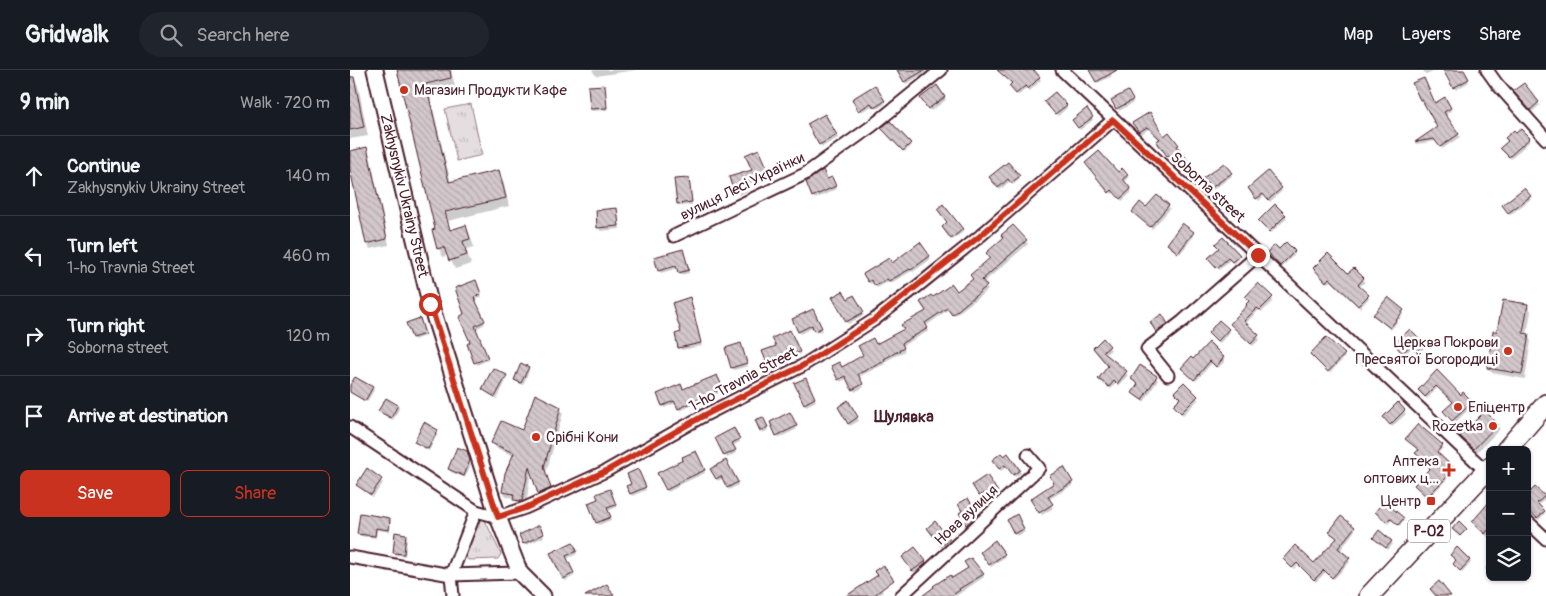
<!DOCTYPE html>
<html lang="en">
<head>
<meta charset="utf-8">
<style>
	:root { --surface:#171b24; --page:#20242c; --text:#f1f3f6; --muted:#9ea1a6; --line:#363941; --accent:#c8321e }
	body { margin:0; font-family:Pangolin,sans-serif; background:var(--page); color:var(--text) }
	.controls { position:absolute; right:15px; bottom:15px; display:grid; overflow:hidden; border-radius:8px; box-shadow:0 1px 4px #0004 }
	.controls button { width:45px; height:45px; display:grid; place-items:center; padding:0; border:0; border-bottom:1px solid var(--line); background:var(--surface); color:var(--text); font:25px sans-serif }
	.stop { position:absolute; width:15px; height:15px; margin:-11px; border:4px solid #c8321e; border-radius:50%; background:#fff }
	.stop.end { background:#c8321e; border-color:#fff; box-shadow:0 1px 5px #0008 }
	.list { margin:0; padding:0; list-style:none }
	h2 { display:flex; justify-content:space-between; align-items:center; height:65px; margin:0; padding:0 20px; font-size:21px }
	h2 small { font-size:16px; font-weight:400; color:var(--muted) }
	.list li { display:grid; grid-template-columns:32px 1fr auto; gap:15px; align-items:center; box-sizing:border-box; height:80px; padding:0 20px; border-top:1px solid var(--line) }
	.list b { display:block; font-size:19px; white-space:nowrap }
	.list p { margin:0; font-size:16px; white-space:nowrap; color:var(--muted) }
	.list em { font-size:16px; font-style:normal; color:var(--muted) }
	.actions { display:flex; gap:10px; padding:15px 20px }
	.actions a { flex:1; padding:11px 0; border:1px solid var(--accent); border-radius:8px; text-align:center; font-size:18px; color:var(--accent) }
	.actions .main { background:var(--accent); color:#fff }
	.icon { flex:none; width:28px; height:28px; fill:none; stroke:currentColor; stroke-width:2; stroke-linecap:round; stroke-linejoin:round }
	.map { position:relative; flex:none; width:1196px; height:526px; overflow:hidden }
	header { display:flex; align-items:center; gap:30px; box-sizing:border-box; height:70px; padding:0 25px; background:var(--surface); border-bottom:1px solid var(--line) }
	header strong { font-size:24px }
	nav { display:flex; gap:28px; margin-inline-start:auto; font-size:18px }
	.search { width:350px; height:45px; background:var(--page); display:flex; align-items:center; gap:12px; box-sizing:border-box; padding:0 18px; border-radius:28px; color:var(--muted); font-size:19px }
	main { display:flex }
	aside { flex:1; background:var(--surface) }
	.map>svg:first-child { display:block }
	.grass { fill:url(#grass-tufts); stroke:#987e86 }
	.shadow { fill:#0003 }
	.building { fill:url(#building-back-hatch); stroke:#4a1f2b }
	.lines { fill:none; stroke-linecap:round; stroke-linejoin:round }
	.minor-casing { stroke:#4a1f2b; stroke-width:15 }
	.tertiary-casing { stroke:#4a1f2b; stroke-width:19 }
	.primary-casing { stroke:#4a1f2b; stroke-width:22 }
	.minor { stroke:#fff; stroke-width:11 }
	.tertiary { stroke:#fff; stroke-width:15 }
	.primary { stroke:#fff; stroke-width:19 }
	.route { stroke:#c8321e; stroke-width:6 }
	.poi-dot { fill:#c8321e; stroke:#fff; stroke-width:2 }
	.labels { text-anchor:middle; stroke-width:5; stroke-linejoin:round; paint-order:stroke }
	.shield { fill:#fff; stroke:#80626b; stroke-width:1 }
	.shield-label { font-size:14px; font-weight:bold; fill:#4a1f2b }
	.poi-label { font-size:15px; fill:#4a1f2b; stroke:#fff; text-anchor:end }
	.street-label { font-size:15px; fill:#4a1f2b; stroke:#fff }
	.neighbourhood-label { font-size:16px; font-weight:bold; fill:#4a1f2b; stroke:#fff }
</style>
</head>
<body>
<header>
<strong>Gridwalk</strong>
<div class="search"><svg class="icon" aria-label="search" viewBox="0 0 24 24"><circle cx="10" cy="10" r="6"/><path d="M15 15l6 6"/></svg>Search here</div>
<nav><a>Map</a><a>Layers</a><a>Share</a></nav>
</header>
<main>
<aside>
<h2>9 min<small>Walk · 720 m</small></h2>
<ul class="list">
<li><svg class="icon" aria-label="ahead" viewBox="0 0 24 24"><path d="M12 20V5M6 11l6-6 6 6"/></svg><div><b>Continue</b><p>Zakhysnykiv Ukrainy Street</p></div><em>140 m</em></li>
<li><svg class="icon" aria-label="left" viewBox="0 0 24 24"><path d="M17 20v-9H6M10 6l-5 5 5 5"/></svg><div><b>Turn left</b><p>1-ho Travnia Street</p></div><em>460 m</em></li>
<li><svg class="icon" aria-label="right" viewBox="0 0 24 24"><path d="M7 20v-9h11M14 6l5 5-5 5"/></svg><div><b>Turn right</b><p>Soborna street</p></div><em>120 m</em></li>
<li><svg class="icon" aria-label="arrive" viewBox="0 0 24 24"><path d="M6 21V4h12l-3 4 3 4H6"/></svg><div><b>Arrive at destination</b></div></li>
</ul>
<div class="actions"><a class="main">Save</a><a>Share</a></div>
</aside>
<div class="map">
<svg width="1196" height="526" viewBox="0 0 1196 526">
	<defs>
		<pattern id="grass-tufts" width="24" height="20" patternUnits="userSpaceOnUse" patternTransform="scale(1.25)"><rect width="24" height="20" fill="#e5dee0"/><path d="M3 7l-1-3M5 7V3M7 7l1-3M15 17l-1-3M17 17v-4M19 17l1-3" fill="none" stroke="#c6bec0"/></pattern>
		<pattern id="building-back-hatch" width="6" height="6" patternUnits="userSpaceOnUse" patternTransform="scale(1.25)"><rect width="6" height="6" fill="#d2c7cb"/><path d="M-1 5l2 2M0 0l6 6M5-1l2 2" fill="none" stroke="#b6aaae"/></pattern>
	</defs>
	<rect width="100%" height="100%" fill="#fff"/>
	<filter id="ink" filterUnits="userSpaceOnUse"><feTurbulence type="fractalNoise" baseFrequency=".02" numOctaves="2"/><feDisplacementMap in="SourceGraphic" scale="10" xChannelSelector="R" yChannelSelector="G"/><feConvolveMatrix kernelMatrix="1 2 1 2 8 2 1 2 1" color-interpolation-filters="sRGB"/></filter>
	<g filter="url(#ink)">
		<g class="grass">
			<polygon points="121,34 132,85 107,91 95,39"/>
			<polygon points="134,448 151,484 148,489 118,490 114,484 127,452"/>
		</g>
		<g class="shadow">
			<polygon points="48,0 101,0 105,16 79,22 101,113 148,102 153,110 159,136 98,151 101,161 115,157 120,165 124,177 116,179 121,194 105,199 98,185 93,187 89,179 83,161 86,160"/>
			<polygon points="242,0 286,0 246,6"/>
			<polygon points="548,0 578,0 579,1 556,14"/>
			<polygon points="647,0 682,0 691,10 680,21 677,18 669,25 662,19 662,14"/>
			<polygon points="746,0 759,0 762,6 748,13 742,2"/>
			<polygon points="1073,0 1082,0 1083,2 1076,5"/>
			<polygon points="1103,0 1112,0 1119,12 1106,20 1096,4"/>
			<polygon points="3,6 8,15 18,66 0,69 0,7"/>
			<polygon points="1174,14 1190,35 1182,42 1166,24"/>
			<polygon points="254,16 257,40 242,41 241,39"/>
			<polygon points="524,17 535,34 527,39 524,35 511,42 503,30"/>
			<polygon points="587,17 596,30 581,41 573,31"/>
			<polygon points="777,22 783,33 769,41 763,30"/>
			<polygon points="1095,29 1101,41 1095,45 1110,67 1092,79 1087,71 1067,74 1066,73 1088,58 1074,32 1073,32 1071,30 1085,34"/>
			<polygon points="697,34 716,35 717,38 708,46"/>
			<polygon points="737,40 743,50 730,60 724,50"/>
			<polygon points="799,44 813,68 819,63 840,97 832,103 826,97 826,92 821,87 820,88 809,74 811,70 799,59 791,64 783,53"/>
			<polygon points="475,46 488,68 472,77 459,55"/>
			<polygon points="534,61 560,74 561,76 555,82"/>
			<polygon points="1166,65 1178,69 1180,71 1161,89 1153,81"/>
			<polygon points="17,79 20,85 39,175 20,179 17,173 0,93 0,82"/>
			<polygon points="410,83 419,105 395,116 397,122 387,125 385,123 403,101"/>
			<polygon points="874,94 882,106 863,120 856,111"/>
			<polygon points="738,96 777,105 779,108 774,112 782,122 772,131 765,122 762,124"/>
			<polygon points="918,103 932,121 920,132 915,125 909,131 901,121"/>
			<polygon points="669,106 670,109 663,115 660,111 650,120 642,110"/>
			<polygon points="481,108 487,119 465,129 463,126 477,110"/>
			<polygon points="338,109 342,135 330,136 328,133"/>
			<polygon points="1180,127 1181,129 1160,145 1153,135"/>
			<polygon points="818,136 820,139 802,159 785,144 797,139"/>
			<polygon points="267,140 270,159 250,161 247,142"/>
			<polygon points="935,146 937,148 921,163 911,153"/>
			<polygon points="663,156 678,174 633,213 638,220 604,246 599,239 576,256 579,261 552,276 555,281 534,292 535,294 508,307 514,317 505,322 497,308 491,312 482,297 491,298 514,285 526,275 555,259 578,241 583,229 607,223 625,209"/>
			<polygon points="595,160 612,160 613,162 603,170"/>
			<polygon points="843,163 844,166 830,184 818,174"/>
			<polygon points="870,179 889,186 890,188 884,194 880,190 869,200 861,191"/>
			<polygon points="929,181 944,182 945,184 932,197 920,185"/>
			<polygon points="334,183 339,203 330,205 328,198 311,203 309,200"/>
			<polygon points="579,186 581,189 563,202 562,201 541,213 540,211 527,218 524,212 520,214 515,205 541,195"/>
			<polygon points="1004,200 1015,212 1009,217 1019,228 1010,238 981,210 978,213 966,201 998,205"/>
			<polygon points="127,214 132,227 124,230 135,254 126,259 138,290 127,295 115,245"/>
			<polygon points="504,227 514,245 498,254 483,228 497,231"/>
			<polygon points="922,228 923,231 912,242 909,240 895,254 910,269 903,276 883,256 898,234"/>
			<polygon points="340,231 352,276 331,280 326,265 332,263"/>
			<polygon points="1177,235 1181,241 1177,265 1181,271 1175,309 1142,303 1138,297 1148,263"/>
			<polygon points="463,241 472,261 467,263 464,257 450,264 443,250"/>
			<polygon points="1053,241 1054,243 1041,260 1026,247"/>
			<polygon points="811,246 818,257 809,264 801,253"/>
			<polygon points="70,253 75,266 64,270 58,254"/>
			<polygon points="878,260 880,262 869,274 859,263"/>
			<polygon points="441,264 450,285 420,298 419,295 427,276"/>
			<polygon points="753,270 761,280 754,285 778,305 769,316 766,313 761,319 751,311 759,297 746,280"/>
			<polygon points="859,274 875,291 868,298 862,293 846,311 833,299 843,291"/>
			<polygon points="1045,274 1074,275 1075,277 1068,284 1062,278 1054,285"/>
			<polygon points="392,277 398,296 384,300 382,298"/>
			<polygon points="994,285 995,287 980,303 963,287"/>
			<polygon points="178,298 179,301 173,315 167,312 165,310"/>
			<polygon points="1087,302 1111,326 1123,335 1105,353 1096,344 1104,333 1088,317 1077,329 1071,322"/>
			<polygon points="156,306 157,309 147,329 135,322 133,319"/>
			<polygon points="806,307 808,310 794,332 785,326 783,323 788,315 782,310"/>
			<polygon points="368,309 373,321 330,341 326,333 314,338 313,335 333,321"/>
			<polygon points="455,310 466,331 456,336 446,314"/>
			<polygon points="0,318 22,318 24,320 17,332 0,323"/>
			<polygon points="847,327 848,330 833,345 826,338 831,328"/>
			<polygon points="36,330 48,336 49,339 43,350 31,343 30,340"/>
			<polygon points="498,332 509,351 500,356 490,337"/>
			<polygon points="1048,334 1056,344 1042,357 1036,350"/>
			<polygon points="210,338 213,343 196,403 203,423 192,428 181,400 176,435 168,435 165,428 156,427 153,422 164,386 146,378 143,373 172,362"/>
			<polygon points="1135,343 1150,359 1127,382 1112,366"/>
			<polygon points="440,344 447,359 429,368 421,353"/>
			<polygon points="413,348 418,360 413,363 407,351"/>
			<polygon points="1069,356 1092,376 1093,378 1087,384 1105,401 1079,428 1067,417 1081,399 1070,381 1058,371"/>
			<polygon points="384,360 390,372 382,376 386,383 377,388 366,369"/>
			<polygon points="87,361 88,363 79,381 67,374 65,372"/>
			<polygon points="651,384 669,400 671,403 665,407 657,397 651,401 645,392"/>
			<polygon points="347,385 355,403 327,416 328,417 318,422 309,403"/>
			<polygon points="118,386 121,394 115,408 101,402 99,399"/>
			<polygon points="376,392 388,415 379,420 373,408 368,411 362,399"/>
			<polygon points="713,399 723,415 698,430 703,438 692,445 682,429 705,413"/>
			<polygon points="17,400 33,413 23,427 7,415"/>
			<polygon points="289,403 296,420 282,426 281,423 283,415"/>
			<polygon points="636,407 648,425 640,430 636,424 631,428 624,415"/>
			<polygon points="261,423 267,437 258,441 261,450 249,455 247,453"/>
			<polygon points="1194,427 1195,429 1188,436 1195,443 1189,450 1177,439"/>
			<polygon points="617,430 626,445 622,448 624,452 619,456 610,443 614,441"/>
			<polygon points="1140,433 1140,465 1138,467 1123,452"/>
			<polygon points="1026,442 1053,449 1054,451 1050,456 1042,450 1038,454"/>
			<polygon points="666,446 675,462 667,466 659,450"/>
			<polygon points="40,449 41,451 40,462 27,460 26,468 9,466 8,463"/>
			<polygon points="189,456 194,467 176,475 171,465"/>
			<polygon points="1004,458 1005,460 990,481 1000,492 984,509 976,502 966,512 949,494 944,499 936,492 964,495 988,469 980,462"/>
			<polygon points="580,461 599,470 600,472 594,477"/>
			<polygon points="55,465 57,467 55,486 46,485 44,482"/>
			<polygon points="1024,468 1041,472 1043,474 1038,480"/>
			<polygon points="644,472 655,487 641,497 632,482"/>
			<polygon points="222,474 227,484 216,489 224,506 215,511 202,484"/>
			<polygon points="1102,485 1119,490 1121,493 1112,503 1104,494 1107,491"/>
			<polygon points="555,490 575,492 576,494 564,503"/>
			<polygon points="1140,494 1140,504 1135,498"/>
			<polygon points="633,504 634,507 606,526 574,526 601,510"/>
			<polygon points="525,509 533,522 528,526 506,526"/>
		</g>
		<g class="building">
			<polygon points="47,0 100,0 101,8 76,14 99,112 149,100 156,128 95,142 100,160 116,155 120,169 113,171 117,185 99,191 94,177 87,179 82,160 85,159"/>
			<polygon points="547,0 575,0 554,12"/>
			<polygon points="647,0 684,0 690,7 678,19 675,16 666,24 659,16 662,13"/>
			<polygon points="739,0 767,0 746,12"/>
			<polygon points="1093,0 1114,0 1119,9 1103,18"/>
			<polygon points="0,7 4,7 14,57 0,60"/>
			<polygon points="1074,8 1085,33 1095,27 1101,38 1094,42 1109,64 1090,77 1084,69 1065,72 1087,57 1072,30 1070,30 1062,13"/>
			<polygon points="1174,13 1189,32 1180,40 1163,21"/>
			<polygon points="255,15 257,38 240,39 238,16"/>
			<polygon points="525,15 535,31 524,38 521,33 508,41 502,29"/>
			<polygon points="587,15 595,27 578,39 570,28"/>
			<polygon points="778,21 783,30 766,39 761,30"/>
			<polygon points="705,22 717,35 705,44 694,31"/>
			<polygon points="737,38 743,47 728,58 722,50"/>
			<polygon points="800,42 814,66 819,62 829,75 827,76 840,93 829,101 823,94 825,91 819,85 817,86 806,71 810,69 797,57 789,62 782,53"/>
			<polygon points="475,44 487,65 469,75 457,54"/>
			<polygon points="540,51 561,73 553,81 531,58"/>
			<polygon points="1171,59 1180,68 1159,87 1150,78 1158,71 1155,68 1164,60 1166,63"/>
			<polygon points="17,77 37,169 16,174 0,99 0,81"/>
			<polygon points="409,79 419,102 394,113 396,119 384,123 379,107 402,100 395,85"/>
			<polygon points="749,81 768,102 772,98 778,105 773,109 781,119 770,129 762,120 759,123 735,93"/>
			<polygon points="658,92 670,106 661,113 658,109 648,118 639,107"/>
			<polygon points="874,93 882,103 861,118 853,108"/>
			<polygon points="473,100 477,109 482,107 486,116 462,127 456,112"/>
			<polygon points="918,101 932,118 918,130 913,124 906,129 898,118"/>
			<polygon points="339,108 342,132 327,134 324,109"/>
			<polygon points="1174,118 1181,126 1158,143 1152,135"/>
			<polygon points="807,125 819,135 800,157 782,142 790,132 796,137"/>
			<polygon points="593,134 613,159 601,169 592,157 597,152 587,139"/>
			<polygon points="925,134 936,145 919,162 908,151"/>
			<polygon points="267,138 269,156 247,158 246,140"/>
			<polygon points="832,153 844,162 828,183 817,174"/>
			<polygon points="663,155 677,170 632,210 637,216 602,245 597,238 575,253 578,258 552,273 554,278 534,289 535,291 508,304 513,314 502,320 495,306 488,310 481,296 489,292 492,297 513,285 508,276 523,268 526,274 554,259 551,255 576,241 570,232 581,225 583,227 602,214 607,221 623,209 620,205 640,188 636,183 653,168 651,165"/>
			<polygon points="873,167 890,185 882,192 878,188 867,198 858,188 869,178 865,174"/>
			<polygon points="570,172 580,186 561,200 560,199 539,211 537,209 525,216 521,210 518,212 513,204 539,188 542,193"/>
			<polygon points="936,172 945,181 930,196 917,182 925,175 929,179"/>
			<polygon points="333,179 339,200 328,203 326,196 308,201 304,187"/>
			<polygon points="978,183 998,203 1004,198 1014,208 1008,215 1019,225 1008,236 979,208 976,212 963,198"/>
			<polygon points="126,210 131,224 124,227 135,251 125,256 138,288 124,293 117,274 120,272 109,247 114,244 105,218"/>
			<polygon points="908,213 923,227 910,240 907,238 894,251 909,265 901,274 880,254 897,235 896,234 899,231 895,227"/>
			<polygon points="493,221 498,229 504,225 514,242 496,252 482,227"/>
			<polygon points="340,227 351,273 328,278 325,264 331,262 322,233"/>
			<polygon points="1038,227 1054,240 1040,258 1023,245"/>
			<polygon points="1153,230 1178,234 1173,263 1179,264 1172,304 1137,298 1143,261 1147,261"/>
			<polygon points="463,239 472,258 464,261 462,255 448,262 442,249"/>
			<polygon points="812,244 818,254 806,262 800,252"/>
			<polygon points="70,248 75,264 62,268 56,253"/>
			<polygon points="869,250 879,259 867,272 858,263"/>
			<polygon points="1060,259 1075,274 1066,282 1060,276 1052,283 1044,274"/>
			<polygon points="440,260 450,282 418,296 412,281 426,276 422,268"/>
			<polygon points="976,267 995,284 978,302 960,284"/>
			<polygon points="753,268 760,276 753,282 777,301 767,314 764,311 759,317 748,309 758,296 743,278"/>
			<polygon points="859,272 874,287 866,297 860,291 844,310 831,298 841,287 843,289"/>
			<polygon points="391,273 397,293 381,298 375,278"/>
			<polygon points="171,293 179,297 171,313 164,310"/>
			<polygon points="790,295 807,306 792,330 782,323 788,314 781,309"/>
			<polygon points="143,298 157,305 145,327 132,319"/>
			<polygon points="1087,300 1111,325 1113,322 1123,332 1102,351 1093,341 1103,332 1086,316 1075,327 1068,320"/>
			<polygon points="367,305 373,318 328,339 324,331 312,336 307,324 331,314 333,319"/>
			<polygon points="5,307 23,317 15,331 0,322 0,315"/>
			<polygon points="456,308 465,328 454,334 444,313"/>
			<polygon points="834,312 848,326 831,343 823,335 830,328 824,322"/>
			<polygon points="185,324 211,337 194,397 201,418 188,424 179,397 172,431 163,430 164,424 152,422 155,403 164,383 141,373 151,351 172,360"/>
			<polygon points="36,328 48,335 41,348 28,341"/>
			<polygon points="498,330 508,347 498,354 488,337"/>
			<polygon points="1048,332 1055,340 1040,355 1033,347"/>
			<polygon points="1135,341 1148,354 1124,379 1110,366"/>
			<polygon points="440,342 447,356 426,366 420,352"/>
			<polygon points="413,347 418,357 410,361 405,350"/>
			<polygon points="74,352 88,360 78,379 64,372"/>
			<polygon points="1068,354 1093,375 1087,382 1105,399 1077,427 1064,415 1080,398 1065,383 1069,380 1055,369"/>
			<polygon points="384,358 390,369 382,373 386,380 374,386 365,368"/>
			<polygon points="107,377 117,381 120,390 114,406 98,399"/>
			<polygon points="346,381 355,400 327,413 328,414 316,420 307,403 333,390 332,387"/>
			<polygon points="651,383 654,386 658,383 670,400 663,405 655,395 649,399 642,390"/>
			<polygon points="376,390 388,412 377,418 371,406 366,409 360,399"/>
			<polygon points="714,397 723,412 698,427 703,434 689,443 680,429 704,413 699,406"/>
			<polygon points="17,398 32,409 21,425 6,415"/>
			<polygon points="288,399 296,417 280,424 276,416 281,414 277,404"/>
			<polygon points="637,405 648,422 638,429 634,423 629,426 622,415"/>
			<polygon points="1185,417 1195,426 1187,433 1195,441 1187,448 1177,439 1177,425"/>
			<polygon points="260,419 266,435 257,438 261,447 246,453 238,433 248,429 246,424"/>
			<polygon points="618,428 626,442 621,444 624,448 616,455 609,443 612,441 608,434"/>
			<polygon points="1034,431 1054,448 1048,455 1040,448 1036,452 1025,442"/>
			<polygon points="1140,431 1140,458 1135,464 1122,452"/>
			<polygon points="10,443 40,448 39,460 26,458 25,466 7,464"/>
			<polygon points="667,444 674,459 664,464 657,450"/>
			<polygon points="991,446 1005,457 988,478 1000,488 982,508 974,500 964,510 947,493 942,498 933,489 945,475 964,493 987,468 979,462"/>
			<polygon points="585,451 600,469 591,476 577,458"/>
			<polygon points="1109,451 1117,459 1110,466 1102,459"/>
			<polygon points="189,455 194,464 173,474 169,465"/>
			<polygon points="1029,460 1042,471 1036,478 1023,468"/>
			<polygon points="45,462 56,464 54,484 43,483"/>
			<polygon points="645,470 655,484 639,495 630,482"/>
			<polygon points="223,472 227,481 216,486 224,503 213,509 200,483"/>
			<polygon points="565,477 576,491 562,501 552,487"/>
			<polygon points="1107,477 1120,490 1110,501 1103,494 1106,490 1100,485"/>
			<polygon points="621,488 634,504 609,519 610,520 601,526 572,526 584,517 583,516 600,505 602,508 618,498 614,492"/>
			<polygon points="533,495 544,510 523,526 496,526 528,505 524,501"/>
			<polygon points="1089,511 1101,526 1086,526 1080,519"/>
			<polygon points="257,514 264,526 235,526"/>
		</g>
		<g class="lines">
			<g class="minor-casing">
				<g id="minor">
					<polyline points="712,0 1136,401 1139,406"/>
					<polyline points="1137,0 1147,14 1196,69"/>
					<polyline points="324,166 455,104 522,56 591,0"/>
					<polyline points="818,305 797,279 833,251 908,185"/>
					<polyline points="0,357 126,441 148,447 175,438 256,401 353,346 452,296 524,250 569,215 630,166 763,50"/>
					<polyline points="1177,451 1196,469"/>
					<polyline points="0,487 101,505 170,503"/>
					<polyline points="103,526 101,505 126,441"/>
					<polyline points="551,526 689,398 678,385"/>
				</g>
			</g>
			<g class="tertiary-casing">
				<g id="tertiary">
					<path id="s1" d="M25,0L80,233L148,447L170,503L193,526"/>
				</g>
			</g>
			<g class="primary-casing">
				<g id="primary">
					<polyline points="1156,380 1196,334"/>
					<polyline points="1019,526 1140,397"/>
				</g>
			</g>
			<use href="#minor" class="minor"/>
			<use href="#tertiary" class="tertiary"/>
			<use href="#primary" class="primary"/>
		</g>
	</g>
	<g class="lines" filter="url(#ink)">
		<polyline class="route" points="80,234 148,447 175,438 256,401 353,346 452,296 524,250 630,166 763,50 908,185"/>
	</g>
	<g class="poi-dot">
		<circle cx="54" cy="20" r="5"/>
		<circle cx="1158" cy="281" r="5"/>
		<circle cx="1108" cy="337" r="5"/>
		<circle cx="1143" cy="356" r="5"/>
		<circle cx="186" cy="367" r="5"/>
		<path d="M1096.5 392.5h5v5h5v5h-5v5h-5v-5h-5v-5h5z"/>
		<rect x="1076" y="426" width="10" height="10" rx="2.5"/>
	</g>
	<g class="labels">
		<rect class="shield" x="1058" y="449.5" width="42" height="23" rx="4"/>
		<g class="shield-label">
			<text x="1079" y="466">Р-02</text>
		</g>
		<g class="poi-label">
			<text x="64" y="25" text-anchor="start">Магазин Продукти Кафе</text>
			<text x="1148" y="277">Церква Покрови<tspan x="1148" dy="17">Пресвятої Богородиці</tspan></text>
			<text x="1118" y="342" text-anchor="start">Епіцентр</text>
			<text x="1133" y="361">Rozetka</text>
			<text x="196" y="372" text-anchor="start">Срібні Кони</text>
			<text x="1089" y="396">Аптека<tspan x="1089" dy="17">оптових ц...</tspan></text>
			<text x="1071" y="436">Центр</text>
		</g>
		<g class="street-label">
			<text transform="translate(392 116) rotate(-26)" y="5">вулиця Лесі Українки</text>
			<text transform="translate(858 117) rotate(43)" y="5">Soborna street</text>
			<text dy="5" stroke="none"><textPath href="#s1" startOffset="129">Zakhysnykiv Ukrainy Street</textPath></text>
			<text transform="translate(393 309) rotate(-28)" y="5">1-ho Travnia Street</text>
			<text transform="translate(616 445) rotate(-43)" y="5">Нова вулиця</text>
		</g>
		<g class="neighbourhood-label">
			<text x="554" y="352">Шулявка</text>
		</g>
	</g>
</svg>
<div class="controls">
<button>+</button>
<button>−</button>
<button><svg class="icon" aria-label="layers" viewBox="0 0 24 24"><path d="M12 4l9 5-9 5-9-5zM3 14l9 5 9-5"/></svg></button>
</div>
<div class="stop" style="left:80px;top:234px"></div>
<div class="stop end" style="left:908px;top:185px"></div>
</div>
</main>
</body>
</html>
